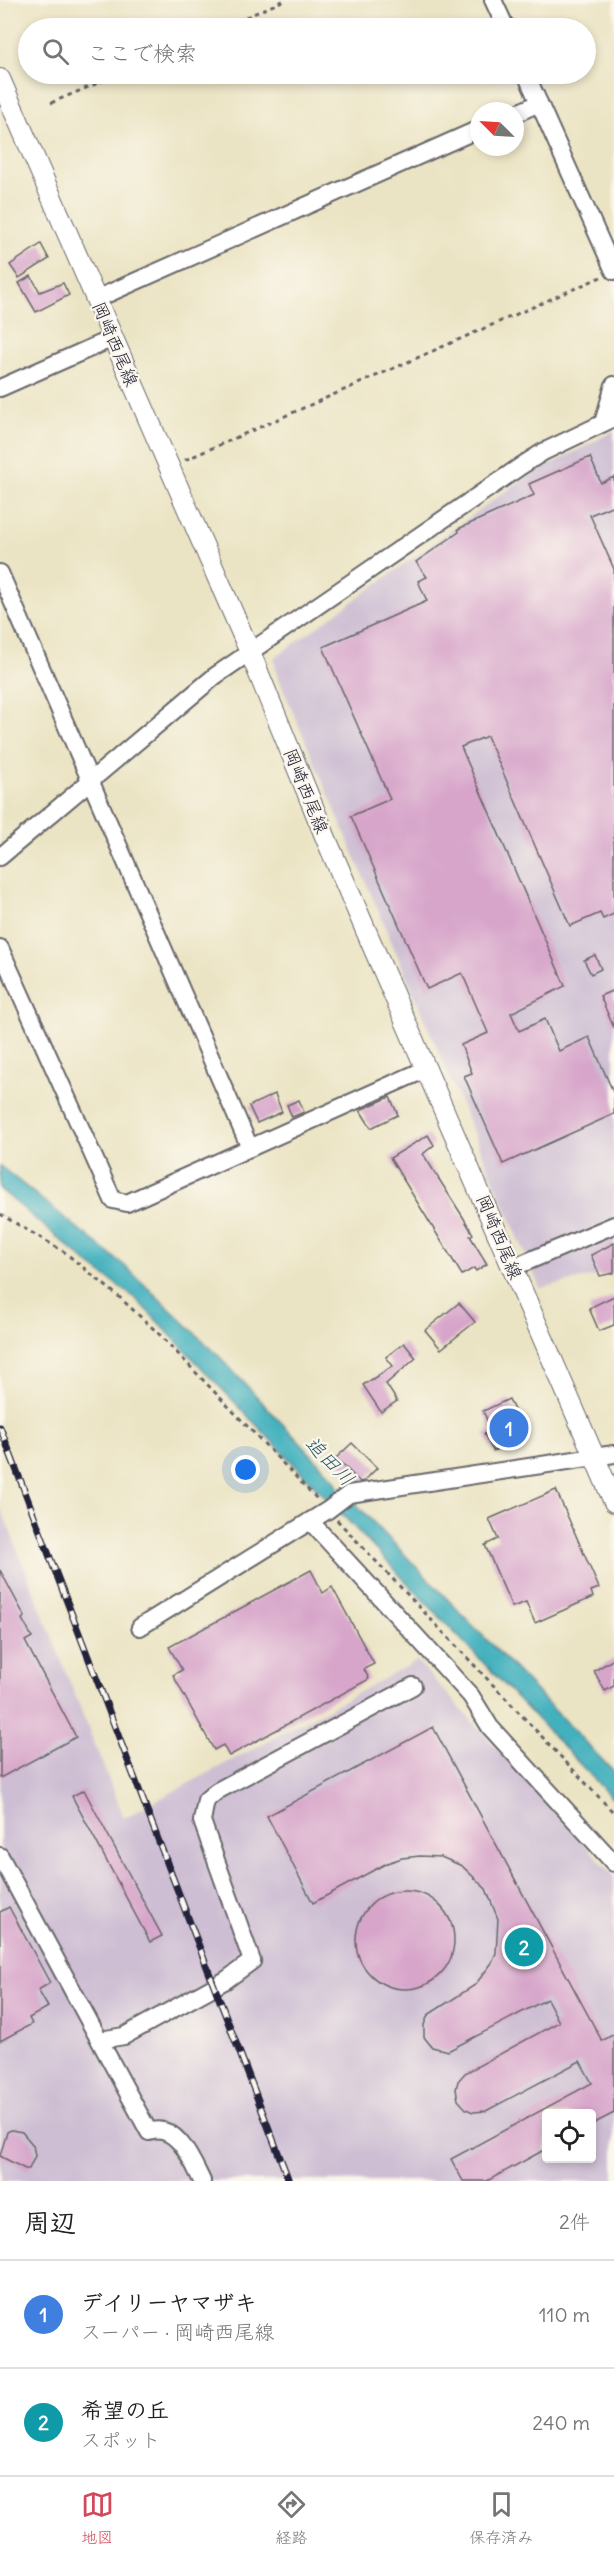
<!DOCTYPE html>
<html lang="ja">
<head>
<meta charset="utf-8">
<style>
	:root { --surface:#fff; --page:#f2f2f2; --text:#222; --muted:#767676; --line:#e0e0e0; --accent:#d1495b }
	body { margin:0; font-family:Delius,"Klee One",sans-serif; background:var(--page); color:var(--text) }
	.controls { position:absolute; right:18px; bottom:18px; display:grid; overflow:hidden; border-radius:6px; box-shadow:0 3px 9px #0003 }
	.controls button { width:54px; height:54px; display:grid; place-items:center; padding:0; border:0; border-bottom:2px solid var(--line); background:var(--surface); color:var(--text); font:30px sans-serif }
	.compass { position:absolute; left:470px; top:102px; width:54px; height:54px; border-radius:50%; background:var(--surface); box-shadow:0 3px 9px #0003; rotate:294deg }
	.you { position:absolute; left:246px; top:1470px; width:21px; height:21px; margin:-15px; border:4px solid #fff; border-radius:50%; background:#1a73e8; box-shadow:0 0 0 9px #1a73e833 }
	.badge { display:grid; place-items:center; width:39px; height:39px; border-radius:50%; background:var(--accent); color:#fff; font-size:20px; font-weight:700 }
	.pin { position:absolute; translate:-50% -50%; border:3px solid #fff; box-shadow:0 2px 6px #0006 }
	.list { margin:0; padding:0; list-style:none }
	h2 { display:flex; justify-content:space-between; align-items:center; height:78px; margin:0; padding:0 24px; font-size:26px }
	h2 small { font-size:20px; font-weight:400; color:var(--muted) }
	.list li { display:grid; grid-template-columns:39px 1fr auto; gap:18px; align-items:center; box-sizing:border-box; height:108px; padding:0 24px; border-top:2px solid var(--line) }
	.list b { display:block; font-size:22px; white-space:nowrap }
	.list p { margin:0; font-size:20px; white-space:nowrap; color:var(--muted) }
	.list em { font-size:20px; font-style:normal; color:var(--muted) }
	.icon { flex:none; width:33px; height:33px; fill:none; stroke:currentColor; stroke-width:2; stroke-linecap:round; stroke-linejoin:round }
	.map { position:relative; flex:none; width:614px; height:2181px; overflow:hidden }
	.search { position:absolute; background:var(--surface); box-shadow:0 3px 9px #0003; left:18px; right:18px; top:18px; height:66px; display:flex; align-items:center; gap:15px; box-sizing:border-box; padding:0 21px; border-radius:33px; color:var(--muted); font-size:22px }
	.sheet { height:294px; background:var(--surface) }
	nav { display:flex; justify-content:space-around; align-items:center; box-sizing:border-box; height:84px; border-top:2px solid var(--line); background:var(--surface); font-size:16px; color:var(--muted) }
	nav a { display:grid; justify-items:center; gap:3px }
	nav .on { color:var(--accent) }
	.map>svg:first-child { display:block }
	.industrial { fill:#cdbed3; fill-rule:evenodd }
	.water { fill:#43b1be; stroke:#326a7c; stroke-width:1.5 }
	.building { fill:#d7a5ca }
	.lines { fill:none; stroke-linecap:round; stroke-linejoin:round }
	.minor-casing { stroke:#68666b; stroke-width:20 }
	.major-casing { stroke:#68666b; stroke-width:22 }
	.path { stroke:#68666b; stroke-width:3; stroke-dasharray:4.5 4.5; stroke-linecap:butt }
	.minor { stroke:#fff; stroke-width:16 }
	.major { stroke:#fff; stroke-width:20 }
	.rail-casing { stroke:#22223b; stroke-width:7 }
	.rail { stroke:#fbf7ec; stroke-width:4.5; stroke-dasharray:14; stroke-linecap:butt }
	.labels { text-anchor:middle; stroke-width:4.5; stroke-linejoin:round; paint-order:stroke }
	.street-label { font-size:18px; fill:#22223b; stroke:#fbf7ec }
	.water-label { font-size:20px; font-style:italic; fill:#2f5b6f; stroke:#fbf7ec }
</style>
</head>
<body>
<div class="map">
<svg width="614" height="2181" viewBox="0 0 614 2181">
	<rect width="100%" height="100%" fill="#fbf7ec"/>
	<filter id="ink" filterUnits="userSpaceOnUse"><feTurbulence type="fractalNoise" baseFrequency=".0167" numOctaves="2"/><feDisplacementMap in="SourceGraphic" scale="12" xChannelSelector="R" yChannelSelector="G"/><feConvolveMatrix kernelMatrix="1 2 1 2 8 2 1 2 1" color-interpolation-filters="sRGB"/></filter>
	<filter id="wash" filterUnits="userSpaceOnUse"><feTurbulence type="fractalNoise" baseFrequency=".008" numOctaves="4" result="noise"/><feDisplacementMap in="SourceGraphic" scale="24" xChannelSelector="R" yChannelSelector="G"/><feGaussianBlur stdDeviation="1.35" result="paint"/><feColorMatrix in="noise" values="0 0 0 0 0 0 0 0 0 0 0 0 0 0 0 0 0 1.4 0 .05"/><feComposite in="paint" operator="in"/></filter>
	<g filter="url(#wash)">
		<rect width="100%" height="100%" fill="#ebe4c4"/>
		<g class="industrial">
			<polygon points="614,431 614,1272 540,1288 278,677 274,658 520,481"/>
			<path d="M0,1506L124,1818L417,1661L614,1876V2181H0ZM546,2114H592V2158H546Z"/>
		</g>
		<g class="water">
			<polygon points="0,1166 125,1266 218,1355 335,1480 341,1494 329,1501 136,1299 90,1265 0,1189"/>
			<polygon points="351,1499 614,1772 614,1800 337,1509"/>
		</g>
		<g id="blocks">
			<g class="building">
				<polygon points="41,244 49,259 19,278 10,265"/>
				<polygon points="31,276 40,292 63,283 69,295 36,312 19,283"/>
				<polygon points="590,457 601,483 614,477 614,505 590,515 614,569 614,914 603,919 600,913 570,926 487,736 461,747 565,986 511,1013 519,1031 545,1019 559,1051 589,1037 614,1094 614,1114 503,1164 464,1076 472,1073 461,1045 488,1033 482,1019 462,973 427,989 351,816 390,799 323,647 427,601 418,581 427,577 416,562 459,532 458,529 534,495 529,484"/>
				<polygon points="595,955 601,969 591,974 584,960"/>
				<polygon points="614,990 614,1028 600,996"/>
				<polygon points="275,1094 282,1112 257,1123 249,1106"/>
				<polygon points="390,1097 398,1115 371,1128 360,1110"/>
				<polygon points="299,1100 304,1112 292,1117 287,1105"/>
				<polygon points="428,1135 434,1145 423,1154 463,1217 473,1234 470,1236 487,1264 476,1271 474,1268 462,1275 390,1158"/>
				<polygon points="614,1243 614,1273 600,1276 591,1255"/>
				<polygon points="614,1296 614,1325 599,1331 589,1308"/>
				<polygon points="459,1303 475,1322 441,1349 425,1330"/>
				<polygon points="404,1343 416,1358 386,1384 397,1401 381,1412 363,1385 393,1366 386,1357"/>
				<polygon points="509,1399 526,1437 493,1451 484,1434 492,1431 483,1411"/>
				<polygon points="352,1443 377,1468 364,1481 360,1482 336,1458"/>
				<polygon points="556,1490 599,1588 591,1591 593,1597 535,1623 526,1602 512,1607 485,1545 498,1539 489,1519"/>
				<polygon points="0,1570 25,1617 22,1619 32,1637 25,1641 76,1737 0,1778"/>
				<polygon points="311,1570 323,1593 332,1587 374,1664 364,1669 369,1679 229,1756 223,1745 214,1750 173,1675 182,1670 169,1647"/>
				<polygon points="614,1659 614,1686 605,1691 594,1671"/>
				<polygon points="433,1727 602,2041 614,2034 614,2113 591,2125 591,2114 546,2114 546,2149 487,2181 463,2181 451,2159 592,2083 580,2061 486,2111 473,2112 466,2109 458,2100 456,2089 458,2081 465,2073 559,2022 547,1999 448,2051 432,2047 424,2037 424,2025 428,2015 475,1985 491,1964 496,1953 498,1919 486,1889 462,1866 441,1857 420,1856 402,1858 387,1863 313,1903 267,1816"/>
				<polygon points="84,1790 162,1936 150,1942 72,1796"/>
				<circle cx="405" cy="1940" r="49"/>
				<polygon points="9,1907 50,1983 38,1990 48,2007 29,2018 32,2024 0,2041 0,1912"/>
				<polygon points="11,2130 22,2132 33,2145 35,2156 29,2169 25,2169 0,2156 7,2132"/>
			</g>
		</g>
	</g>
	<g filter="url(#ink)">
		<use href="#blocks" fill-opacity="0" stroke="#68666b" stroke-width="1.5"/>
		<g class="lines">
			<g class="minor-casing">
				<g id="minor">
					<polyline points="493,0 506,28"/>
					<polyline points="526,74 614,271"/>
					<polyline points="515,114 539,103"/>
					<polyline points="96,299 479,129"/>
					<polyline points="0,388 113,338"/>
					<polyline points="603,423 614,385"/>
					<polyline points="0,573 250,1148"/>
					<polyline points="0,857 215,676 521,466 543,452 614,418"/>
					<polyline points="0,948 113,1200 127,1203 426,1069"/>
					<polyline points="512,1268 614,1225"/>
					<polyline points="310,1521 471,1696 490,1727 614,1863"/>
					<polyline points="140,1627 328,1510 349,1494 614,1454"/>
					<path d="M0,1856L149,2132C177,2122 192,2161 202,2181"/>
					<polyline points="100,2040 124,2036 226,1980 252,1961 202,1821 206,1800 217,1791 413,1686"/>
				</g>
			</g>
			<g class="major-casing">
				<polyline id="major" points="0,79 250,652 327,841 614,1502"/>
			</g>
			<g class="path">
				<polyline points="221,28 285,0"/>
				<polyline points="51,103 119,74"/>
				<polyline points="185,460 601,277"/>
				<polyline points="0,1214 63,1251 118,1296 157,1332 318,1500"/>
				<polyline points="337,1520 614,1813"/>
			</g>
			<use href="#minor" class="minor"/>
			<use href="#major" class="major"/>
			<g class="rail-casing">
				<polyline id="rail" points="0,1427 289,2181"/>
			</g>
			<use href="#rail" class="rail"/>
		</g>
	</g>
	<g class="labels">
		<g class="street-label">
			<text transform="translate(115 344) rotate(67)" y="6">岡崎西尾線</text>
			<text transform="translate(306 791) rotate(68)" y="6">岡崎西尾線</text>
			<text transform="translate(499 1237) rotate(67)" y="6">岡崎西尾線</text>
		</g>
		<g class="water-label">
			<text transform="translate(330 1461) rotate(46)" y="7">追田川</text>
		</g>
	</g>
</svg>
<div class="controls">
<button><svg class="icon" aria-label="locate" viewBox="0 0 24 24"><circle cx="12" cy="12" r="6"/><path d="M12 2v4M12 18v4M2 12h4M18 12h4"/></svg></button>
</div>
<svg class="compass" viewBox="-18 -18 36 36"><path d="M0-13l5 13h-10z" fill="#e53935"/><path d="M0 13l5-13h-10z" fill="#767676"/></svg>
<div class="you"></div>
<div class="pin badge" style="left:509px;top:1428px;background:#3f7fe0">1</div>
<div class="pin badge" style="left:524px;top:1947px;background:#0f9aa8">2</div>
<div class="search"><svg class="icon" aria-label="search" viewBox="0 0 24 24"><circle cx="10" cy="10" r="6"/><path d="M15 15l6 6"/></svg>ここで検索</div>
</div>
<section class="sheet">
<h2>周辺<small>2件</small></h2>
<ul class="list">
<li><span class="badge" style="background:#3f7fe0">1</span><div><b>デイリーヤマザキ</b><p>スーパー · 岡崎西尾線</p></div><em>110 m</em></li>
<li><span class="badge" style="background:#0f9aa8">2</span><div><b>希望の丘</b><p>スポット</p></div><em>240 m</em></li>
</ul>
</section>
<nav>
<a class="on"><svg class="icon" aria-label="map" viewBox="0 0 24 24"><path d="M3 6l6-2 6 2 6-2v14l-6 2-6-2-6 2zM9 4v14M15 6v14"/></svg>地図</a>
<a><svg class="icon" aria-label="directions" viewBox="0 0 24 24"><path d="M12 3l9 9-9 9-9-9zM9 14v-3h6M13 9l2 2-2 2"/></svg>経路</a>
<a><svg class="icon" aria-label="saved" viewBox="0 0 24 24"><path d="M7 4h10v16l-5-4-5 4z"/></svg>保存済み</a>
</nav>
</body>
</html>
